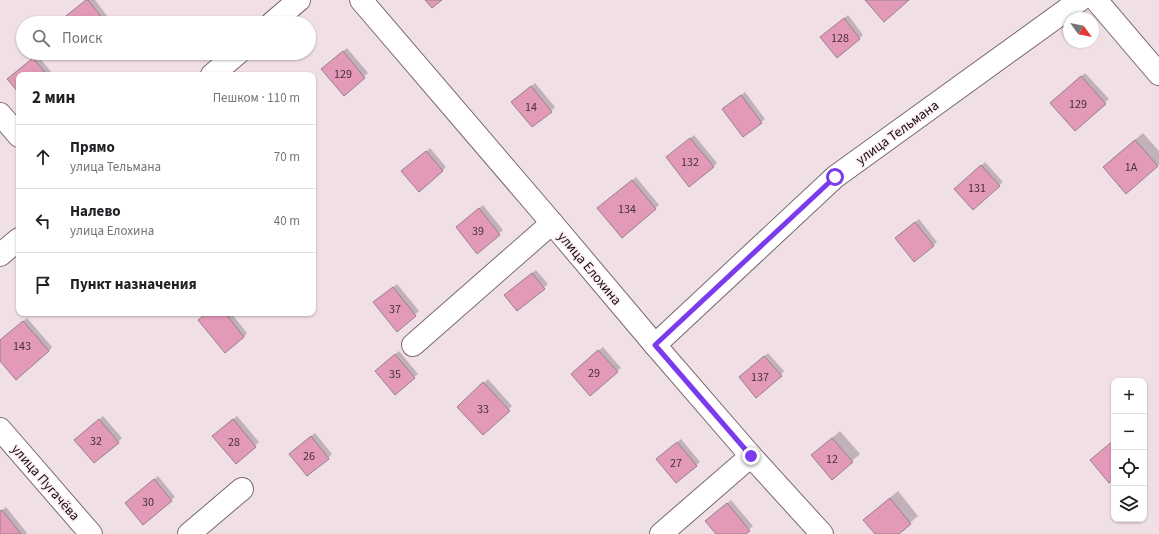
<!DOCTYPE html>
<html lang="ru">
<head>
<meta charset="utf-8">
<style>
	:root { --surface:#fff; --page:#f6f6f6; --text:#202124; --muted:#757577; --line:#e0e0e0 }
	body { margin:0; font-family:"Source Sans 3",sans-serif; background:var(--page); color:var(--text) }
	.controls { position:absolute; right:12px; bottom:12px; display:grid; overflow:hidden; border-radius:8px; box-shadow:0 1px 3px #0004 }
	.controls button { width:36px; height:36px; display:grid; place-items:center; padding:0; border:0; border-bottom:1px solid var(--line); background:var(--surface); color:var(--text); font:20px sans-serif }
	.compass { position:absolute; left:1063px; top:12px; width:36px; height:36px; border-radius:50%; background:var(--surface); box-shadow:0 1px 3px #0004; rotate:123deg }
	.stop { position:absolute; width:12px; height:12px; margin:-9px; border:3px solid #7c3aed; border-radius:50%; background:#fff }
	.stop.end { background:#7c3aed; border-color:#fff; box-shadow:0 1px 4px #0008 }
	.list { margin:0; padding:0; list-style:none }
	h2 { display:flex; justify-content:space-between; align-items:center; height:52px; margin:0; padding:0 16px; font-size:17px }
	h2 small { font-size:13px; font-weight:400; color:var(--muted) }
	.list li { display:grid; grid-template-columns:26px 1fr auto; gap:12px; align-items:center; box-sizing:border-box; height:64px; padding:0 16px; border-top:1px solid var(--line) }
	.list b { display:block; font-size:15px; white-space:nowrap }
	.list p { margin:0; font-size:13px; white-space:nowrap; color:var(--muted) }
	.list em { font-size:13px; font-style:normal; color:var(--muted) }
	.icon { flex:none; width:22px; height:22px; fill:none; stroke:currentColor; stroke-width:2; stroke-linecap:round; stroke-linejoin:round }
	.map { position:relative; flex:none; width:1159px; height:534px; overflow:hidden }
	.search { position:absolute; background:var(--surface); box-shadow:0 1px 3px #0004; left:16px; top:16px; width:300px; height:44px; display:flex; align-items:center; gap:10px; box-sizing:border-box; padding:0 14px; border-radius:22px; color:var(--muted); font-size:15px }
	.panel { position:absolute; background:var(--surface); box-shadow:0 1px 3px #0004; left:16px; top:72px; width:300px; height:244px; border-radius:8px }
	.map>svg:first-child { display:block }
	.shadow { fill:#0003 }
	.building { fill:#e39ab9; stroke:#94838a }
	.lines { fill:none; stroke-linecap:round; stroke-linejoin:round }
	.minor-casing { stroke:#78696f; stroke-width:24 }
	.tertiary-casing { stroke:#78696f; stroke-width:24 }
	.minor { stroke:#fff; stroke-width:22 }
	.tertiary { stroke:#fff; stroke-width:22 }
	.route { stroke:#7c3aed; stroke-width:5 }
	.labels { text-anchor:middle; stroke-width:3; stroke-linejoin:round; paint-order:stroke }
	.number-label { font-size:12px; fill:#47303a }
	.street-label { font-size:14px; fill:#130d10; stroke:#feecf3 }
</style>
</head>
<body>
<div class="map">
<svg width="1159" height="534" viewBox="0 0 1159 534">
	<rect width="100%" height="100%" fill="#f1dfe6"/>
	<g class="shadow">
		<polygon points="86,0 95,0 111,21 110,23 58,23"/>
		<polygon points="848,15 863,35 837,57 825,33"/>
		<polygon points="347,48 368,73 344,95 326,66"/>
		<polygon points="37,55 53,74 19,75 19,91 12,75"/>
		<polygon points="1085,73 1109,99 1075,130 1055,100"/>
		<polygon points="535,83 555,107 551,111 516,99"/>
		<polygon points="745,92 765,119 761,122 723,109"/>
		<polygon points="1143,133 1159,151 1159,164 1126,192 1112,159"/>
		<polygon points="694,135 717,163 713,167 671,154"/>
		<polygon points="430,148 446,167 442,171 406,168"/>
		<polygon points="985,162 1003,182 999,185 959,186"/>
		<polygon points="636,177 659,205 622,236 602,205"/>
		<polygon points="483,205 503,230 477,252 461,224"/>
		<polygon points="919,219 937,242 915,261 900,234"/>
		<polygon points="536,270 548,284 517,310 509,292"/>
		<polygon points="397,284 419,311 397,330 378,299"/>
		<polygon points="207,313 231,313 247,333 244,337"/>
		<polygon points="27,318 52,347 49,351 0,359 0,341"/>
		<polygon points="603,347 621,368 617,371 576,370"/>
		<polygon points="399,351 418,374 414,377 380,367"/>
		<polygon points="768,353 784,371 781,375 744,374"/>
		<polygon points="488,379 512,406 483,434 462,403"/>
		<polygon points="103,416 122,438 118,442 79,436"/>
		<polygon points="237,416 259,442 236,463 217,433"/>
		<polygon points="840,431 860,454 852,461 820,448"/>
		<polygon points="315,433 332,454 328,458 294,450"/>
		<polygon points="681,439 700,462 696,465 661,456"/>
		<polygon points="158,476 175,497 171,500 130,499"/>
		<polygon points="898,491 918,516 897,534 876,534 872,513"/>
		<polygon points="731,500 753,526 744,534 717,534 710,518"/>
		<polygon points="6,507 27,533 26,534 0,534 0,512"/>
	</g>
	<g class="building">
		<polygon points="86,0 88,0 106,23 57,23"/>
		<polygon points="425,0 442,0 432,8"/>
		<polygon points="865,0 909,0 884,22"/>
		<polygon points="844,18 860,39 837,58 820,37"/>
		<polygon points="343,51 365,78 344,96 321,69"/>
		<polygon points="33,58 47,75 19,75 19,93 7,79"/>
		<polygon points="1081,76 1106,104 1075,131 1050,103"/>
		<polygon points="531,86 552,112 532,127 511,102"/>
		<polygon points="741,95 762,123 743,137 722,109"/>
		<polygon points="690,138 714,167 689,187 666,157"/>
		<polygon points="1135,140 1158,166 1126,194 1103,167"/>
		<polygon points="426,151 443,171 419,192 401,171"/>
		<polygon points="981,165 1000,186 973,210 954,189"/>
		<polygon points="632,180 656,209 622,238 597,208"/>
		<polygon points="479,208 500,235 477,254 456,227"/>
		<polygon points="915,222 934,246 914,262 895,238"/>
		<polygon points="532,273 545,289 517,311 504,295"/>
		<polygon points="393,287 416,316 397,332 373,302"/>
		<polygon points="207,313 225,313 244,337 225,353 198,320"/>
		<polygon points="23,321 49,351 16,380 0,361 0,340"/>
		<polygon points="598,350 618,372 590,396 571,374"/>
		<polygon points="395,354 415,378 395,395 375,371"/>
		<polygon points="764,356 782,376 756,398 739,377"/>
		<polygon points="483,382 510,411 483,435 457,407"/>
		<polygon points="99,419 119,443 94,463 74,440"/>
		<polygon points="233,419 256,447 236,464 212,436"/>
		<polygon points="311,436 329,459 307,476 289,454"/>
		<polygon points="832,438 853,462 832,480 811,455"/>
		<polygon points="1114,440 1114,479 1109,483 1090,460"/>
		<polygon points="677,442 697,466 676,483 656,459"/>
		<polygon points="154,479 172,501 143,525 125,503"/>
		<polygon points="890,498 911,524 899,534 875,534 863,520"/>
		<polygon points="727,503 750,531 746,534 716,534 705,521"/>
		<polygon points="2,510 21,534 0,534 0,511"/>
	</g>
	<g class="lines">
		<g class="minor-casing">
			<g id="minor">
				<polyline points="361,0 552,223 655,345 751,456 822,534"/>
				<polyline points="1096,0 1159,74"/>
				<polyline points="0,114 19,136"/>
				<polyline points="413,345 552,223"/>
				<polyline points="655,345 835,177 1080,0"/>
				<polyline points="0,429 91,534"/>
				<polyline points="189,534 242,489"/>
				<polyline points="661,534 751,456"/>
			</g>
		</g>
		<g class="tertiary-casing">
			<g id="tertiary">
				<polyline points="272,23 299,0"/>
				<polyline points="212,75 238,53"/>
				<polyline points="0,255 19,239"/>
			</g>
		</g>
		<use href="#minor" class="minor"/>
		<use href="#tertiary" class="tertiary"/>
	</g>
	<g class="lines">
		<polyline class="route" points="751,456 655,345 835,177"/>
	</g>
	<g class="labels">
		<g class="number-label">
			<text x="840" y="42">128</text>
			<text x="343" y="78">129</text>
			<text x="1078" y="108">129</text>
			<text x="531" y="111">14</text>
			<text x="690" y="166">132</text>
			<text x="1131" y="171">1А</text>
			<text x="977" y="192">131</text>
			<text x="627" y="213">134</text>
			<text x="478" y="235">39</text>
			<text x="395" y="313">37</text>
			<text x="22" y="350">143</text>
			<text x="594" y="377">29</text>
			<text x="395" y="378">35</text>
			<text x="760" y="381">137</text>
			<text x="483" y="413">33</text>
			<text x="96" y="445">32</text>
			<text x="234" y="446">28</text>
			<text x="309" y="460">26</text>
			<text x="832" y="463">12</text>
			<text x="676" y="467">27</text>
			<text x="148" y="506">30</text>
		</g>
		<g class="street-label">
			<text transform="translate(897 132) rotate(-36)" y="5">улица Тельмана</text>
			<text transform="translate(590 268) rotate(50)" y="5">улица Елохина</text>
			<text transform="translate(46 482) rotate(49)" y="5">улица Пугачёва</text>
		</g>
	</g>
</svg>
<div class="controls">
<button>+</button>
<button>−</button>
<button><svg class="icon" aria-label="locate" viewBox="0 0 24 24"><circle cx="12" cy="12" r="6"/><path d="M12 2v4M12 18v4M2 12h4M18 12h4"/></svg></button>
<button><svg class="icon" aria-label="layers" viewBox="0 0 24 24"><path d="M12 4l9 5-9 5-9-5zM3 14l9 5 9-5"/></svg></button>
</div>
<svg class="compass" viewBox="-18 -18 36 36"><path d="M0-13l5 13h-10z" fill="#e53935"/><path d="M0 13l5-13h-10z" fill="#757577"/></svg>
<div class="stop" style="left:835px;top:177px"></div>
<div class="stop end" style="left:751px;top:456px"></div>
<div class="search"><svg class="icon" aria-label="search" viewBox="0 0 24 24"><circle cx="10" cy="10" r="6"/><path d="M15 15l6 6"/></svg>Поиск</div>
<section class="panel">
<h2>2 мин<small>Пешком · 110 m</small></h2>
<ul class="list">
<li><svg class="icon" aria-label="ahead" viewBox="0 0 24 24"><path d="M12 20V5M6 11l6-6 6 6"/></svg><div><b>Прямо</b><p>улица Тельмана</p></div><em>70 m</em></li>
<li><svg class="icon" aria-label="left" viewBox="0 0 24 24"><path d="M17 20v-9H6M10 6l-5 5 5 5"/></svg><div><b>Налево</b><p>улица Елохина</p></div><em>40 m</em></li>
<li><svg class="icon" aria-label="arrive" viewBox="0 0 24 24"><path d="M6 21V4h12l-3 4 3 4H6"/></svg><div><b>Пункт назначения</b></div></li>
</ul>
</section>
</div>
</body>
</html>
